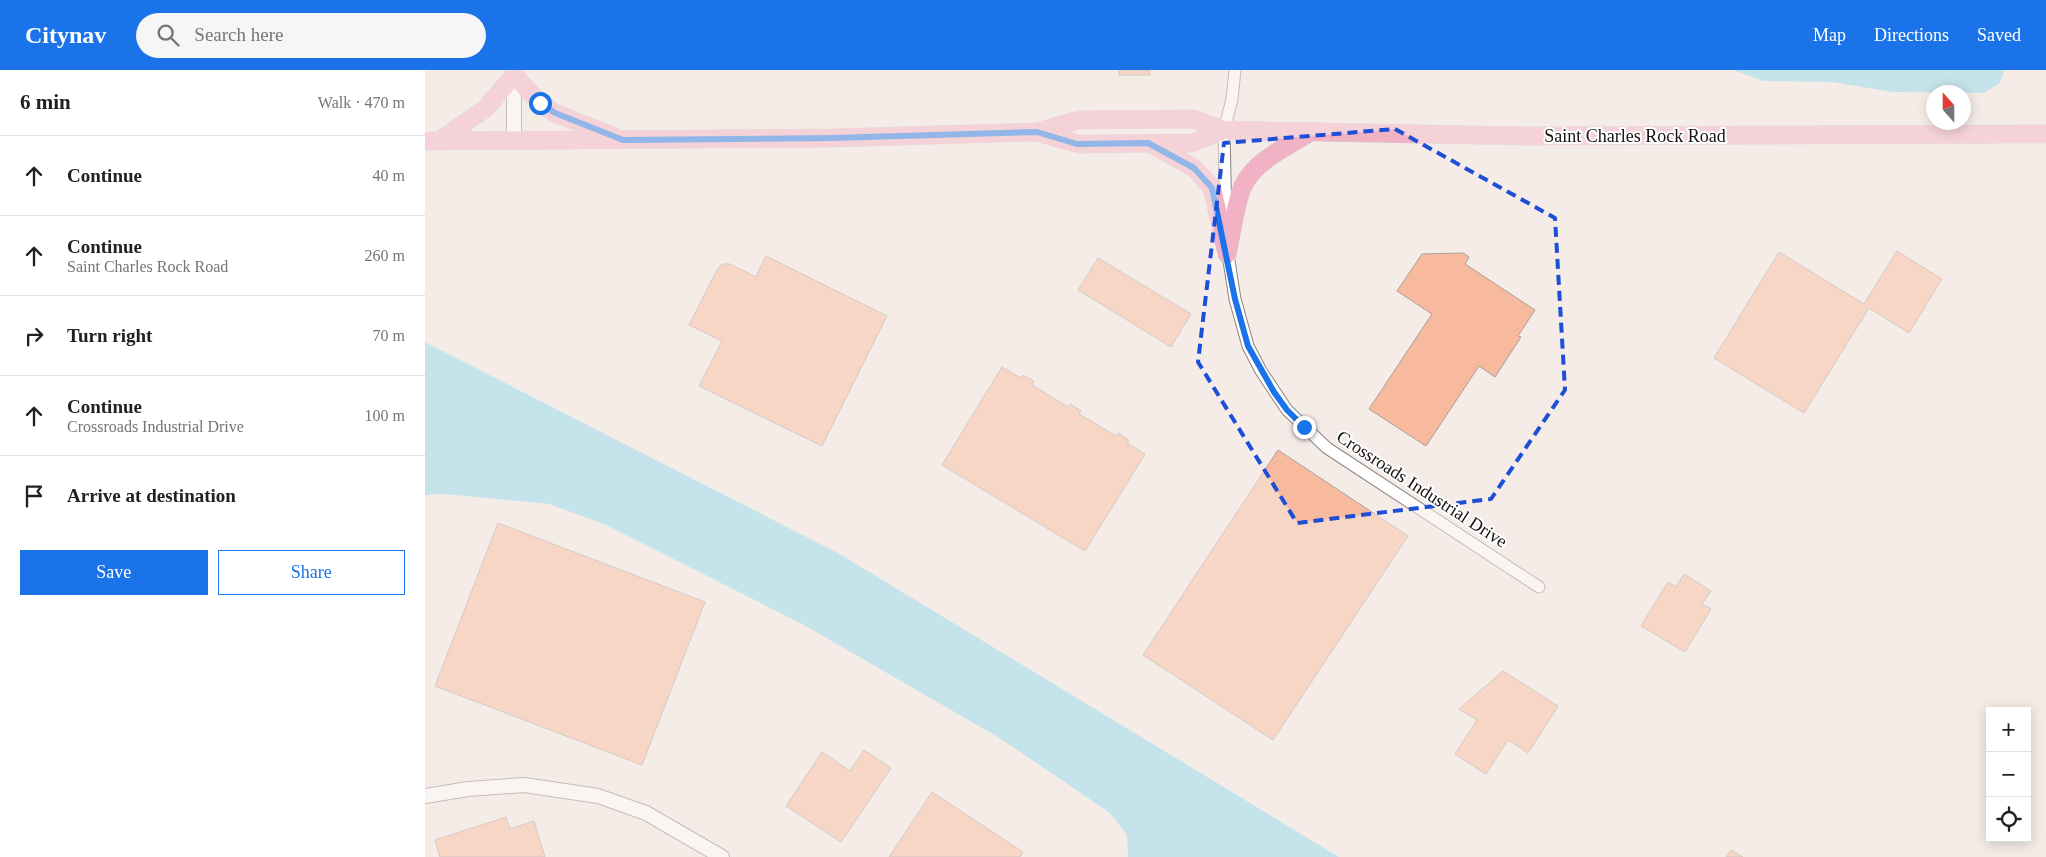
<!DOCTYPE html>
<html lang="en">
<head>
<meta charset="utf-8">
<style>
	:root { --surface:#fff; --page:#f6f6f6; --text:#202124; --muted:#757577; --line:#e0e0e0; --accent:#1a73e8 }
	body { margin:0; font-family:Georgia,serif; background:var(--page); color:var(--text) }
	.controls { position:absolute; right:15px; bottom:15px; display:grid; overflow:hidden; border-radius:0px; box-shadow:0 2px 12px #0003 }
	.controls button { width:45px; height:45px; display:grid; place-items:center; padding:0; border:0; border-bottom:1px solid var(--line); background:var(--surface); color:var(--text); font:25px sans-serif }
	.compass { position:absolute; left:1501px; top:15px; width:45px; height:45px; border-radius:50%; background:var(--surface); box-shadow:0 2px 12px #0003; rotate:339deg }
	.stop { position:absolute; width:15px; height:15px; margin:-11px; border:4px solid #1a73e8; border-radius:50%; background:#fff }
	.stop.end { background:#1a73e8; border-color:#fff; box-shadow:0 1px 5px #0008 }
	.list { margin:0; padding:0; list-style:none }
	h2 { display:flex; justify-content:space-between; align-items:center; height:65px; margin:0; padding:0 20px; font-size:21px }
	h2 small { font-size:16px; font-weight:400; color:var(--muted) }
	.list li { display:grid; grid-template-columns:32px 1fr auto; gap:15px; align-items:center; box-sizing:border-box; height:80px; padding:0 20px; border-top:1px solid var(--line) }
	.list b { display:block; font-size:19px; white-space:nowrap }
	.list p { margin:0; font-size:16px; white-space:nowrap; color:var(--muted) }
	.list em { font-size:16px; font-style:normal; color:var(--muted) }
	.actions { display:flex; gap:10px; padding:15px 20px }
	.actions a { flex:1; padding:11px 0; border:1px solid var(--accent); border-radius:0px; text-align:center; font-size:18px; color:var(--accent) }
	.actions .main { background:var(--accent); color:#fff }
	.icon { flex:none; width:28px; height:28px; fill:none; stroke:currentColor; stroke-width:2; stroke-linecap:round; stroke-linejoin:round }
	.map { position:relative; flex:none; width:1621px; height:787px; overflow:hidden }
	header { display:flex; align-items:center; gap:30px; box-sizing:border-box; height:70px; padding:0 25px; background:var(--accent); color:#fff }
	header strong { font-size:24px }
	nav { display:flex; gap:28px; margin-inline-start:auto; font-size:18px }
	.search { width:350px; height:45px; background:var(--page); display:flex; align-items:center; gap:12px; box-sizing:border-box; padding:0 18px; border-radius:28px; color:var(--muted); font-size:19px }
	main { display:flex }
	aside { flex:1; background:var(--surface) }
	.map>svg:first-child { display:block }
	.water { fill:#8bd7ee }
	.building { fill:#f8ba9e; stroke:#a99f9a }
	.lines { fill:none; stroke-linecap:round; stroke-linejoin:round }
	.minor-casing { stroke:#8c837e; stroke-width:13 }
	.tertiary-casing { stroke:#8c837e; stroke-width:16 }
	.primary-casing { stroke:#cccbcb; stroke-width:19 }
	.minor { stroke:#fff; stroke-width:11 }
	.tertiary { stroke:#fff; stroke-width:14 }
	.primary { stroke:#f2b2c6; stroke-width:18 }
	.route { stroke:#1a73e8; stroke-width:6 }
	.marked { fill:none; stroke:#1d4ed8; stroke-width:4; stroke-dasharray:10 6; stroke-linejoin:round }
	.labels { text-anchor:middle; stroke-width:4; stroke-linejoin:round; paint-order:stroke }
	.street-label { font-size:18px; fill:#161211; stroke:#fff }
</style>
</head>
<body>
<header>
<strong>Citynav</strong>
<div class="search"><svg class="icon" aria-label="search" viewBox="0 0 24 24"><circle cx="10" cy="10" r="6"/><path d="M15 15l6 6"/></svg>Search here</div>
<nav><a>Map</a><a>Directions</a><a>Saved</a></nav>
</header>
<main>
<aside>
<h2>6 min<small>Walk · 470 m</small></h2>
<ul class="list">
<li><svg class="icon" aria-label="ahead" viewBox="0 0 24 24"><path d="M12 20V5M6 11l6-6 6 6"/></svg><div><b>Continue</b></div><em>40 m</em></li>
<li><svg class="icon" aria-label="ahead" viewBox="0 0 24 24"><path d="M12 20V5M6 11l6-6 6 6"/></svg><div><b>Continue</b><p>Saint Charles Rock Road</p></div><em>260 m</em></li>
<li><svg class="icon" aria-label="right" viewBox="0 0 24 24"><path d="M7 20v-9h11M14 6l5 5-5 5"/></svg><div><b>Turn right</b></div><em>70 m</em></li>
<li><svg class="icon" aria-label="ahead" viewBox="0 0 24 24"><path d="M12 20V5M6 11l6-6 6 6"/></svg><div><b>Continue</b><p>Crossroads Industrial Drive</p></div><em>100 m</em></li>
<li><svg class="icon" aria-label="arrive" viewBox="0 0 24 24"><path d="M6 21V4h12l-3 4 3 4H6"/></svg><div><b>Arrive at destination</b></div></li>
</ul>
<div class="actions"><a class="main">Save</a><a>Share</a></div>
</aside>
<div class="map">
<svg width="1621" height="787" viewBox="0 0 1621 787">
	<rect width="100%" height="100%" fill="#f6ece7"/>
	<g class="water">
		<polygon points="1308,0 1579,0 1575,13 1559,23 1468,22 1407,12 1338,11"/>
		<polygon points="0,272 413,483 914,787 703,787 702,765 685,743 573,667 377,554 181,455 124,434 19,424 0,425"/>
	</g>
	<g class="building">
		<rect x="694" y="0" width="31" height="5"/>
		<polygon points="1472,181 1517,209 1484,263 1444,238 1379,343 1289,288 1354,182 1439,234"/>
		<polygon points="1038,183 1044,187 1040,194 1110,240 1093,266 1096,267 1070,307 1054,296 1001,376 944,339 1007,244 972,221 997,184"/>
		<polygon points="341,186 462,246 397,376 274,316 297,271 264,255 293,198 298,194 305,194 331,207"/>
		<polygon points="673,188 766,244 746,277 653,220"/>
		<polygon points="577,297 596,308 598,305 609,311 607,315 643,337 645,334 656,341 654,344 691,366 693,363 704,370 702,373 720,384 660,481 517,395"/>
		<polygon points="853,380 983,466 848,670 718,585"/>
		<polygon points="73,453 280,532 217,695 10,616"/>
		<polygon points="1259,504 1286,521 1277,534 1286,539 1260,582 1216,556 1243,512 1251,517"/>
		<polygon points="1078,601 1133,636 1103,683 1083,670 1061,704 1030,684 1052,650 1034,639"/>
		<polygon points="439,680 466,698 416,772 361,736 397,682 425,701"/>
		<polygon points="507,722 598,782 595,787 464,787"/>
		<polygon points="81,747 85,759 109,751 120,787 15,787 10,770"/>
		<polygon points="1306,780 1318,787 1301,787"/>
	</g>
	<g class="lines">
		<g class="minor-casing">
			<g id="minor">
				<polyline points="801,155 799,60 807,29 810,0"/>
				<polyline points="802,178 810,229 823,276 836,301 862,340 902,378 1114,517"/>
			</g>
		</g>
		<g class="tertiary-casing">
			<g id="tertiary">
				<polyline points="89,1 89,70"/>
				<polyline points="0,726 43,719 99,715 173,726 221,743 297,787"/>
			</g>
		</g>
		<g class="primary-casing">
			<g id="primary">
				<polyline points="612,62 653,74 767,73 799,60"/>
				<polyline points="0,71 408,68 612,62 653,50 768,49 799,60 1101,66 1621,64"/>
				<polyline points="14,71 61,38 89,5 115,33 130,43 190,67"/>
				<polyline points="726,74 769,98 787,118 801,179"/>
				<path d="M802,184C806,167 811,130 818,116C830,90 864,76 887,61"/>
			</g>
		</g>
		<use href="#minor" class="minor"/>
		<use href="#tertiary" class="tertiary"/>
		<use href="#primary" class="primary"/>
	</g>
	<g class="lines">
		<polyline class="route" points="115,33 130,43 198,70 408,68 612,62 652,74 723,73 769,98 787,118 810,229 823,276 849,322 862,340 879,357"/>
	</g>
	<path d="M0 0H1621V787H0ZM970,59L1130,148L1140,320L1066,429L872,453L773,292L799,73Z" fill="#f6ece7" fill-opacity=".55" fill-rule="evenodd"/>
	<path class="marked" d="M970,59L1130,148L1140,320L1066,429L872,453L773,292L799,73Z"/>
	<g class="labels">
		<g class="street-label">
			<text x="1210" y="72">Saint Charles Rock Road</text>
			<text transform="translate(997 419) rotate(33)" y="6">Crossroads Industrial Drive</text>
		</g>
	</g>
</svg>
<div class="controls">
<button>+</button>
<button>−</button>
<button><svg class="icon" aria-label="locate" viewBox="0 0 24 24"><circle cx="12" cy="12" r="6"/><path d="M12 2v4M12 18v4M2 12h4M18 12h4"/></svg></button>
</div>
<svg class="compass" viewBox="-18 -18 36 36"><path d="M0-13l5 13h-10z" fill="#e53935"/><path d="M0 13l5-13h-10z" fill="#757577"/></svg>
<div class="stop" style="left:115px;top:33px"></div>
<div class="stop end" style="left:879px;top:357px"></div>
</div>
</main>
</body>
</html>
